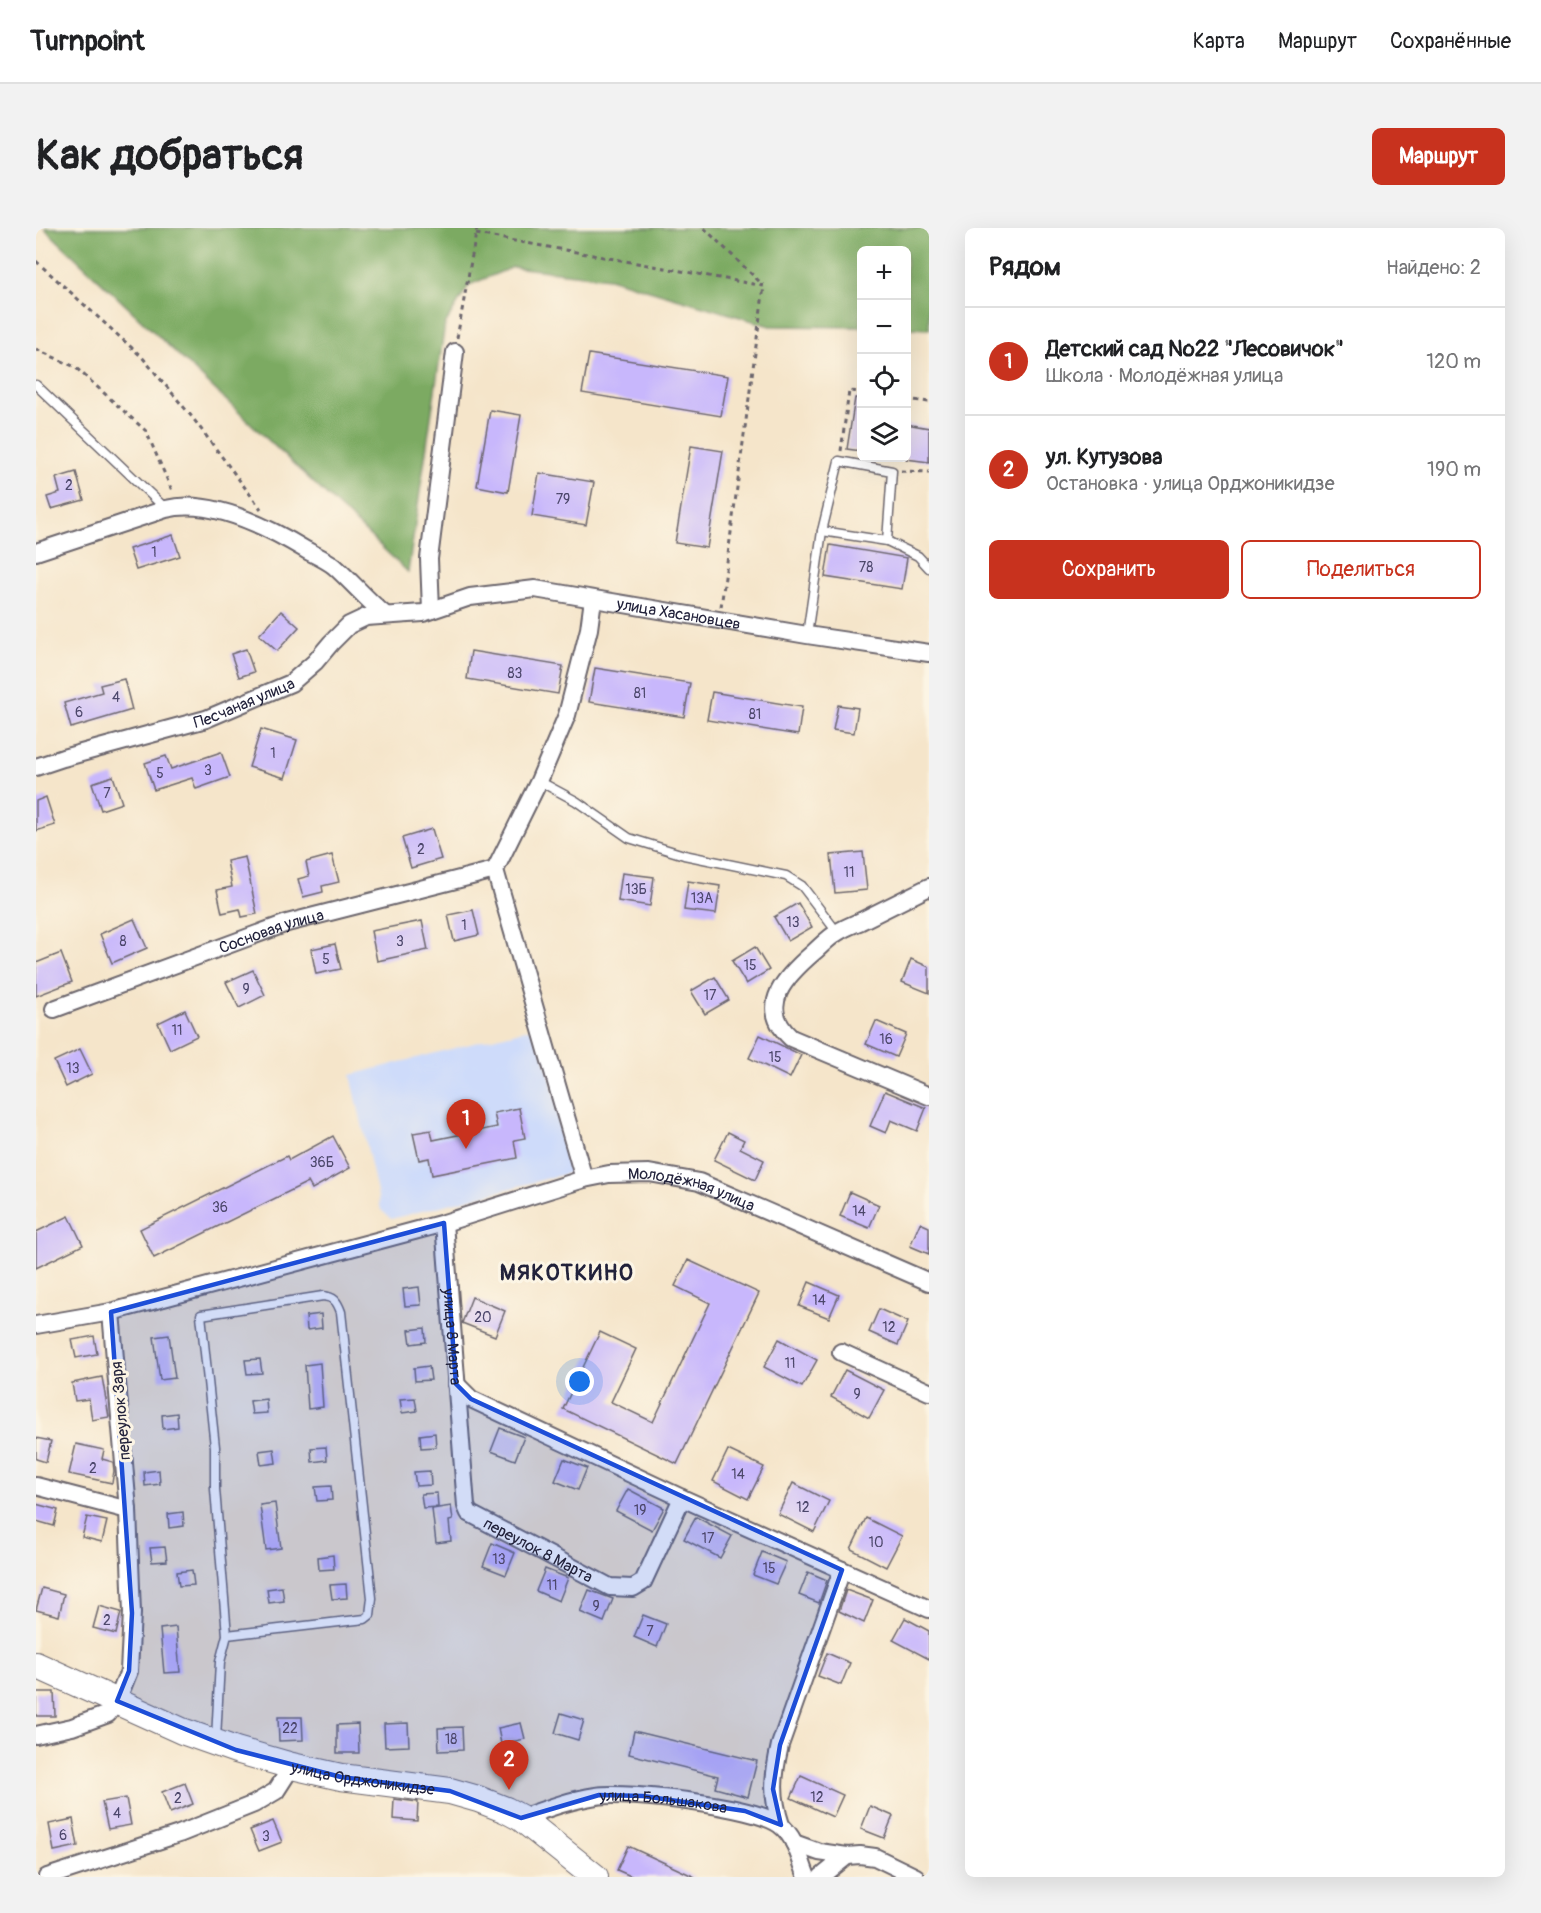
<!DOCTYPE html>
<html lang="ru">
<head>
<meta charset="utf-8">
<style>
	:root { --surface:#fff; --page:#f2f2f2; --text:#202124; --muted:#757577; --line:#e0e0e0; --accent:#c8321e }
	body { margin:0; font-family:Pangolin,sans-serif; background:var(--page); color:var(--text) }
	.controls { position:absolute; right:18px; top:18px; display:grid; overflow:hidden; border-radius:9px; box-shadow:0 6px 24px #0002 }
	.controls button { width:54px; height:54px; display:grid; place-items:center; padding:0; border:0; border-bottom:2px solid var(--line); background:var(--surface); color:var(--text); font:30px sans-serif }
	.you { position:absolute; left:544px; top:1154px; width:21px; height:21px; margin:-15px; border:4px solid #fff; border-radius:50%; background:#1a73e8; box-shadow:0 0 0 9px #1a73e833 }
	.badge { display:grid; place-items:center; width:39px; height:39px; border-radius:50%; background:var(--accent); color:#fff; font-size:20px; font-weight:700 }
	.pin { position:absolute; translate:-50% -50px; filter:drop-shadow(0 2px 3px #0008) }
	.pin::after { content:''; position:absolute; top:32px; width:21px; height:18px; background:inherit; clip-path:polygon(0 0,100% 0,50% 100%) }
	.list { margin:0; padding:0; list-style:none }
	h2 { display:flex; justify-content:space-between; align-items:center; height:78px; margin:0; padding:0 24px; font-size:26px }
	h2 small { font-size:20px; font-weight:400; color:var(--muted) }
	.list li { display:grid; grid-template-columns:39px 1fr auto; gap:18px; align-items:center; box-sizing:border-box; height:108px; padding:0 24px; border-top:2px solid var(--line) }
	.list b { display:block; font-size:22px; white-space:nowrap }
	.list p { margin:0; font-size:20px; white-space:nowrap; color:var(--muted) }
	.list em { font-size:20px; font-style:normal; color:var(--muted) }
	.actions { display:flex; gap:12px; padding:18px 24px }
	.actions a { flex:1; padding:14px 0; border:2px solid var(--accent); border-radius:9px; text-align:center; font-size:21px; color:var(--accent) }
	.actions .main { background:var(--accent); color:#fff }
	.icon { flex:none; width:33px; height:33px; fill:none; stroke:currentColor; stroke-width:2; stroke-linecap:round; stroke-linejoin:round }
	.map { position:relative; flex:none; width:893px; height:1649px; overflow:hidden; border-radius:9px }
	header { display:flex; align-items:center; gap:36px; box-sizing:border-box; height:84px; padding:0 30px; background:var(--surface); border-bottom:2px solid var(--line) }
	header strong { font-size:28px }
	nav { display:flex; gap:33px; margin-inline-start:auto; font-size:21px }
	.intro { display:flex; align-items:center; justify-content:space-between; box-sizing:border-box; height:144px; padding:0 36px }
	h1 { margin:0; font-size:42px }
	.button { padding:15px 27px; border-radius:9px; background:var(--accent); color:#fff; font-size:21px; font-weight:700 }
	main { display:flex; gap:36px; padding:0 36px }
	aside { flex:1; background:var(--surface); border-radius:9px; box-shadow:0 6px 24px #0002 }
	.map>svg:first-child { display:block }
	.built { fill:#cedbfa }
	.forest { fill:#7caa62; stroke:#4f664e; stroke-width:1.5 }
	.building { fill:#c8b7fc }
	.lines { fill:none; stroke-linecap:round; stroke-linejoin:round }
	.lane-casing { stroke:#6c666d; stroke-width:11 }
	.street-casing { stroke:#6c666d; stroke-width:20 }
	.primary-casing { stroke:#6c666d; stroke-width:28 }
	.path { stroke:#6c666d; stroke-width:3; stroke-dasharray:4.5 4.5; stroke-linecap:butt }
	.lane { stroke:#fff; stroke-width:8 }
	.street { stroke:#fff; stroke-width:16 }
	.primary { stroke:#fff; stroke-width:26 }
	.marked { fill:#1d4ed8; fill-opacity:0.2; stroke:#1d4ed8; stroke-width:4.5; stroke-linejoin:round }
	.labels { text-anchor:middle; stroke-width:6; stroke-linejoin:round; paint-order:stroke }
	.number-label { font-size:14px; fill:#4c476b }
	.street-label { font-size:16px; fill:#22223b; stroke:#fcf5e5 }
	.district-label { font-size:22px; font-weight:bold; letter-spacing:1.5px; fill:#22223b; stroke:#fcf5e5 }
</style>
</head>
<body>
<header>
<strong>Turnpoint</strong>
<nav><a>Карта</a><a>Маршрут</a><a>Сохранённые</a></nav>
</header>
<div class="intro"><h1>Как добраться</h1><a class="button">Маршрут</a></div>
<main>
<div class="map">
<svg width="893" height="1649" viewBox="0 0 893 1649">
	<rect width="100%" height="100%" fill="#fcf5e5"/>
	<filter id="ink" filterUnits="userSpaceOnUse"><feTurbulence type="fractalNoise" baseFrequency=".0167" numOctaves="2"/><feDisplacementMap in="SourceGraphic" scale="12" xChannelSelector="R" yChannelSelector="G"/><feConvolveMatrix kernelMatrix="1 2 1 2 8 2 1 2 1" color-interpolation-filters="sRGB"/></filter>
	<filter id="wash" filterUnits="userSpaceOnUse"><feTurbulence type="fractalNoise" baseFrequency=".008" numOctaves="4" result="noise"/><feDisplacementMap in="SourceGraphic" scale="24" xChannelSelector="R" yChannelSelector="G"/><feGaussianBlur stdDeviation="1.35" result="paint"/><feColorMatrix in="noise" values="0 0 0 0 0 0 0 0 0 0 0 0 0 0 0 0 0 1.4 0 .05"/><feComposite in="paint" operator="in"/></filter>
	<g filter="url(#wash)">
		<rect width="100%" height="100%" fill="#f5e5ca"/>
		<polygon class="built" points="500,799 541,943 355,991 345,982 315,847"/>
		<polygon class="forest" points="8,0 893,0 893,101 871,100 870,22 825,22 825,99 734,98 573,50 477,39 433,57 409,96 372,344"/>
		<g id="blocks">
			<g class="building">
				<polygon points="553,126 692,148 685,188 546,165"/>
				<polygon points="819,170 825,170 825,223 811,221"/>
				<polygon points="454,182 485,187 472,264 441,258"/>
				<polygon points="870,196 893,200 893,234 870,231"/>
				<polygon points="655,218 687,223 671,320 639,315"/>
				<polygon points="40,244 48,272 15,281 11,269 24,265 20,250"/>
				<polygon points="503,245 558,254 550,297 496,288"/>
				<polygon points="137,307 144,328 100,342 93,321"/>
				<polygon points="794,317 871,330 866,361 789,349"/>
				<polygon points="245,383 263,399 241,423 223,407"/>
				<polygon points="210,421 218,444 203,449 195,426"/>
				<polygon points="435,423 527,438 522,466 431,451"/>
				<polygon points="559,440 654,455 648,489 553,474"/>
				<polygon points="88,451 96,482 35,500 28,475 66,464 64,457"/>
				<polygon points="676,464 766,479 762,507 671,492"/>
				<polygon points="802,477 822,480 818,505 797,502"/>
				<polygon points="225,501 261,512 249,550 213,539"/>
				<polygon points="185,524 194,549 160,561 156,550 118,562 109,535 130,528 135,541"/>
				<polygon points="77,548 86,575 65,582 56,555"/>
				<polygon points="10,569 19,597 0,603 0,573"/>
				<polygon points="396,601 405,631 375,640 366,610"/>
				<polygon points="827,624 831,662 799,665 795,627"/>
				<polygon points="296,627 303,654 286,658 287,664 267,669 262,651 273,648 270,634"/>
				<polygon points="209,629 221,686 206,689 204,681 186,685 181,662 196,659 191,633"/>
				<polygon points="586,645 618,649 614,678 582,673"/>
				<polygon points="652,653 684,658 680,686 648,682"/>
				<polygon points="762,675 776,699 752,713 738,689"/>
				<polygon points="437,682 443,707 418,713 412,687"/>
				<polygon points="98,691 111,720 76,735 64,706"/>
				<polygon points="386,693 392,722 341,733 335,703"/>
				<polygon points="299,716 305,741 280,746 275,721"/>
				<polygon points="719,719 733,742 710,756 696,733"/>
				<polygon points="25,725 36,754 0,768 0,735"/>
				<polygon points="875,731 893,739 893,765 866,754"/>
				<polygon points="217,742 229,767 203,780 190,754"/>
				<polygon points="679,749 693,772 669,786 655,763"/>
				<polygon points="149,782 161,808 134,821 122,795"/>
				<polygon points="840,793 870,806 860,829 830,816"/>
				<polygon points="724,807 765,827 754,850 713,830"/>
				<polygon points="44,821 56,846 30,859 18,833"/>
				<polygon points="849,863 890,880 881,903 855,892 850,905 834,898"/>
				<polygon points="483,880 489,910 478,912 481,930 396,947 393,930 383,932 377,905 395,902 397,912 461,899 458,885"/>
				<polygon points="692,904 708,912 704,920 728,932 719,952 678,932"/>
				<polygon points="297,908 314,940 276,961 272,954 118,1030 104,1001 251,928 253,932"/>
				<polygon points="814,964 843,977 833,1000 804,988"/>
				<polygon points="33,988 47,1017 0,1040 0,1004"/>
				<polygon points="884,995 893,999 893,1026 874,1018"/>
				<polygon points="652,1032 723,1065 641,1236 527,1181 564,1104 600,1121 575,1174 617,1194 674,1075 639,1058"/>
				<polygon points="773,1054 803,1067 793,1090 763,1078"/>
				<polygon points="383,1059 385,1077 369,1078 367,1061"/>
				<polygon points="436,1069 469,1083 459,1108 426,1095"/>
				<polygon points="843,1081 872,1094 862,1117 833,1104"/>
				<polygon points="285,1086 286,1100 271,1102 270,1088"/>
				<polygon points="389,1100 390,1114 375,1116 373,1102"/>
				<polygon points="133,1107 139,1150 124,1152 118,1109"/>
				<polygon points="58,1108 61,1126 40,1130 36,1112"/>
				<polygon points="743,1111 781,1132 766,1159 728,1139"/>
				<polygon points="224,1131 226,1145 211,1146 209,1132"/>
				<polygon points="284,1135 287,1179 272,1181 269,1137"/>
				<polygon points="393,1138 395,1152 379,1153 378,1140"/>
				<polygon points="809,1142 848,1162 833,1190 795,1169"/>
				<polygon points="66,1149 73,1189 56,1192 53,1171 39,1173 36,1155"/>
				<polygon points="379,1170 381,1183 366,1185 364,1171"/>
				<polygon points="230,1171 231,1185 216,1186 214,1173"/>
				<polygon points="141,1185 142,1199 127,1201 126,1187"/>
				<polygon points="464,1200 488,1209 479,1232 455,1223"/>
				<polygon points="399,1205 400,1219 385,1220 384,1207"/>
				<polygon points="0,1210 15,1213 10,1234 0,1231"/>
				<polygon points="40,1216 68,1222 66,1231 77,1234 78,1243 76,1255 33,1246"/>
				<polygon points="290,1219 291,1232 276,1234 275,1220"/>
				<polygon points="238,1221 240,1235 225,1237 223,1223"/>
				<polygon points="692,1222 728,1239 712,1271 677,1253"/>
				<polygon points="528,1231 551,1240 542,1262 519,1253"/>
				<polygon points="123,1242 124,1256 109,1258 108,1244"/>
				<polygon points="394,1243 395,1257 380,1258 378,1244"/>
				<polygon points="757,1255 793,1273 778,1304 742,1286"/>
				<polygon points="295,1258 296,1272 281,1273 279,1259"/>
				<polygon points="592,1261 628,1280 616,1302 580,1283"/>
				<polygon points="401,1265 402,1279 387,1280 385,1266"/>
				<polygon points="239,1275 245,1320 230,1322 224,1277"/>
				<polygon points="0,1276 22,1282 18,1298 0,1293"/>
				<polygon points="415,1278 417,1292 413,1293 415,1313 400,1315 396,1281"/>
				<polygon points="147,1284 148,1298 133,1300 132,1286"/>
				<polygon points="51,1289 71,1293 66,1314 46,1309"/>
				<polygon points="660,1289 696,1308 684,1330 648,1311"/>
				<polygon points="830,1290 866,1308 850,1339 815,1321"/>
				<polygon points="456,1315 479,1325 470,1347 447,1338"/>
				<polygon points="129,1319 131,1333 116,1334 114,1320"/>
				<polygon points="726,1324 750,1334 740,1356 717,1347"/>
				<polygon points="297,1327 298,1341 283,1342 282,1329"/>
				<polygon points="509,1341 532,1350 523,1373 500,1363"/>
				<polygon points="156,1342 158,1357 143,1358 141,1344"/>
				<polygon points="772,1344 791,1352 783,1375 763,1367"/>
				<polygon points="310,1356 311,1370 296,1371 294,1357"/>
				<polygon points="246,1359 248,1373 233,1375 231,1361"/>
				<polygon points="6,1360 28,1366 23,1388 0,1382"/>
				<polygon points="553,1362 577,1371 568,1394 544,1384"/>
				<polygon points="810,1362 837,1372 828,1395 803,1383"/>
				<polygon points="63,1378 85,1384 80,1406 57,1400"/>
				<polygon points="607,1387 630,1396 621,1419 598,1409"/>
				<polygon points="869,1390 893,1403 893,1431 857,1412"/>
				<polygon points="140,1399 144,1444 128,1445 124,1401"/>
				<polygon points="791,1425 814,1435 805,1457 782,1448"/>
				<polygon points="0,1464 18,1464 19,1488 0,1488"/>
				<polygon points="525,1485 548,1492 542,1512 519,1505"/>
				<polygon points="242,1489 266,1489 267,1512 243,1513"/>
				<polygon points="372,1495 373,1518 349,1519 348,1496"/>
				<polygon points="485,1495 489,1511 465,1516 462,1500"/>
				<polygon points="322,1496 323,1525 301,1525 301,1497"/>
				<polygon points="426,1499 427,1522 403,1523 402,1500"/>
				<polygon points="598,1503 721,1533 712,1569 679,1560 682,1548 593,1526"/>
				<polygon points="765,1548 807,1567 797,1589 755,1570"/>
				<polygon points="149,1555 157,1576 134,1585 126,1564"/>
				<polygon points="90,1570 95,1597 72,1601 66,1574"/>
				<polygon points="358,1571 382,1574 381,1593 357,1591"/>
				<polygon points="834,1578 857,1588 848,1610 825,1601"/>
				<polygon points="37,1591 42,1618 18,1623 13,1596"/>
				<polygon points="237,1593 246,1614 223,1623 214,1602"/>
				<polygon points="592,1618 659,1649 597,1649 581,1642"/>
			</g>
		</g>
	</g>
	<g filter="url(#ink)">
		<use href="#blocks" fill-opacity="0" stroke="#6c666d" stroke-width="1.5"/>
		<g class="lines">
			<g class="lane-casing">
				<g id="lane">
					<polyline points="0,157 130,281"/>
					<polyline points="786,303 851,313"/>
					<polyline points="771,407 786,303 803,233 856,243 851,313 882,328 893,340"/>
					<polyline points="503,553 540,573 593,610 648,627 750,648 766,658 801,704"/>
					<path d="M180,1511L184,1434L191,1407L179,1261V1219L165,1087L287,1068C298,1069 301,1073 305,1084L336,1370L334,1387L329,1391L191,1407"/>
				</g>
			</g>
			<g class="street-casing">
				<g id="street">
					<path d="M0,324L130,281C174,270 232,299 270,322C279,327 289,331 298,338C315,353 330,371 348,386"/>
					<polyline points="395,382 393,331 419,124"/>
					<path id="s1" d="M0,539L27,530L170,491L255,455L279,434L295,415L313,397L330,389L387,385L434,369L499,361L771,407L893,425"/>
					<path d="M893,659C871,670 849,681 827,692C819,696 810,699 802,704C793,709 785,718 778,724C750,748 720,778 755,810L893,868"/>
					<path id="s2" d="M18,781L251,695L459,642"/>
					<polyline points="548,951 459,642 503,553 531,487 553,401 557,371"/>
					<path id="s3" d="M408,995L430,1278L433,1285L574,1359L597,1360L607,1354L646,1270"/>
					<path id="s4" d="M0,1097L75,1084L408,995L548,951L573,946L613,945L663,954L893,1054"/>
					<polyline points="805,1124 893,1164"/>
					<polyline points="420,1156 435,1171 646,1270 893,1381"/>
					<polyline points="0,1258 92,1282"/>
					<polyline points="0,1507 36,1499 72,1486 81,1473 93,1443 96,1385 92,1282 75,1084"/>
					<path id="s5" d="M485,1590C510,1581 534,1572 560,1568C591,1563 720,1578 744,1597C760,1609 764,1632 771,1649"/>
					<path d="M745,1597C735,1567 737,1548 744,1517L806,1342"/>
					<polyline points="758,1615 783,1624 811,1628 824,1627 839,1629 880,1649"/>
					<polyline points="11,1649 143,1606 218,1576 240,1563 256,1538"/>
					<polyline points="785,1649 811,1628"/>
				</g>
			</g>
			<g class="primary-casing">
				<g id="primary">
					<path id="s6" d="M0,1437L146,1503L200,1522L256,1538L305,1549L414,1563L442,1571L470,1582L485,1590L559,1649"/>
				</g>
			</g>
			<g class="path">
				<polyline points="668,0 727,57"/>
				<polyline points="440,6 728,58"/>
				<polyline points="0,33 106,129 156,189 225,281"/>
				<polyline points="421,110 441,0"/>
				<polyline points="0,121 39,139 110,203 137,265"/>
				<polyline points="870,171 893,174"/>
				<polyline points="805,223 813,163 825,164"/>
				<polyline points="865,243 893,244"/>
				<polyline points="685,379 728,58"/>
			</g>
			<use href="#lane" class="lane"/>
			<use href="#street" class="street"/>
			<use href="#primary" class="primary"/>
		</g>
	</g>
	<path class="marked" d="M408,995L420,1156L435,1171L806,1342L744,1517L737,1561L745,1597L709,1583L607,1568L563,1567L485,1590L414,1563L305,1549L200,1522L81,1473L93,1443L96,1385L75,1084Z"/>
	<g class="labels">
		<g class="number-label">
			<text x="33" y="262">2</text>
			<text x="527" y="276">79</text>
			<text x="118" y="329">1</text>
			<text x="830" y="344">78</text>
			<text x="479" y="450">83</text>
			<text x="604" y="470">81</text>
			<text x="80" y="474">4</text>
			<text x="43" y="489">6</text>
			<text x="719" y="491">81</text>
			<text x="237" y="530">1</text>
			<text x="172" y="547">3</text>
			<text x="124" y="550">5</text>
			<text x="71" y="570">7</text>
			<text x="385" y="626">2</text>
			<text x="813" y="649">11</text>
			<text x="600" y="666">13Б</text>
			<text x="666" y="675">13А</text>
			<text x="757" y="699">13</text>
			<text x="428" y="702">1</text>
			<text x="87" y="718">8</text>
			<text x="364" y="718">3</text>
			<text x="290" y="736">5</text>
			<text x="714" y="742">15</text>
			<text x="210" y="766">9</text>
			<text x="674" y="772">17</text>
			<text x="141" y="807">11</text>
			<text x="850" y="816">16</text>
			<text x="739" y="834">15</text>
			<text x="37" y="845">13</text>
			<text x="286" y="939">36Б</text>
			<text x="184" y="984">36</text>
			<text x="823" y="988">14</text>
			<text x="783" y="1077">14</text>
			<text x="447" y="1094">20</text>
			<text x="853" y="1104">12</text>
			<text x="754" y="1140">11</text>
			<text x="821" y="1171">9</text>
			<text x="57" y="1245">2</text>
			<text x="702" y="1251">14</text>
			<text x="767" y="1284">12</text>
			<text x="604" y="1287">19</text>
			<text x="672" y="1315">17</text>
			<text x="840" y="1319">10</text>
			<text x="463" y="1336">13</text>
			<text x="733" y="1345">15</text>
			<text x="516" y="1362">11</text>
			<text x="560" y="1383">9</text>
			<text x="71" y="1397">2</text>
			<text x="614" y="1408">7</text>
			<text x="254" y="1505">22</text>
			<text x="415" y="1516">18</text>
			<text x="781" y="1574">12</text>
			<text x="142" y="1575">2</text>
			<text x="81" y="1590">4</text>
			<text x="27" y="1612">6</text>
			<text x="230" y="1613">3</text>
		</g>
		<g class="street-label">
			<text dy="6" stroke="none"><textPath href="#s1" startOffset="688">улица Хасановцев</textPath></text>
			<text dy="6" stroke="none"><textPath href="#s1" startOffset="218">Песчаная улица</textPath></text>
			<text dy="6" stroke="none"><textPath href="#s2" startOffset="231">Сосновая улица</textPath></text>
			<text dy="6" stroke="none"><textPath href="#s4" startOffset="678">Молодёжная улица</textPath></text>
			<text dy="6" stroke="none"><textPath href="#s3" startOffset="114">улица 8 Марта</textPath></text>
			<text transform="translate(84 1183) rotate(-95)" y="6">переулок Заря</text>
			<text dy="6" stroke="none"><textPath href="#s3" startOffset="370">переулок 8 Марта</textPath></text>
			<text dy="6" stroke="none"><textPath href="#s6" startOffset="348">улица Орджоникидзе</textPath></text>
			<text dy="6" stroke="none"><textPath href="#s5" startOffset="146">улица Большакова</textPath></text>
		</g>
		<g class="district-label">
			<text x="531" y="1052">МЯКОТКИНО</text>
		</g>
	</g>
</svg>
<div class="controls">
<button>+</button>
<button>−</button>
<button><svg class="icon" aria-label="locate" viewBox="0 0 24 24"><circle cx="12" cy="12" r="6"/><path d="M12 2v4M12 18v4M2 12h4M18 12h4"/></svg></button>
<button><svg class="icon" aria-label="layers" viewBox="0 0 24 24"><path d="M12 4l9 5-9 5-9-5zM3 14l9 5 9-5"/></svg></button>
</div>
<div class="you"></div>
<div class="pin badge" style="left:430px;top:921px">1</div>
<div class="pin badge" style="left:473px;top:1562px">2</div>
</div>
<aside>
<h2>Рядом<small>Найдено: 2</small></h2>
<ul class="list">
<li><span class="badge">1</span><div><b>Детский сад №22 &quot;Лесовичок&quot;</b><p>Школа · Молодёжная улица</p></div><em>120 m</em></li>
<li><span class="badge">2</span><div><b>ул. Кутузова</b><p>Остановка · улица Орджоникидзе</p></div><em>190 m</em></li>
</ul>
<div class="actions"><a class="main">Сохранить</a><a>Поделиться</a></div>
</aside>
</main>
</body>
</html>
